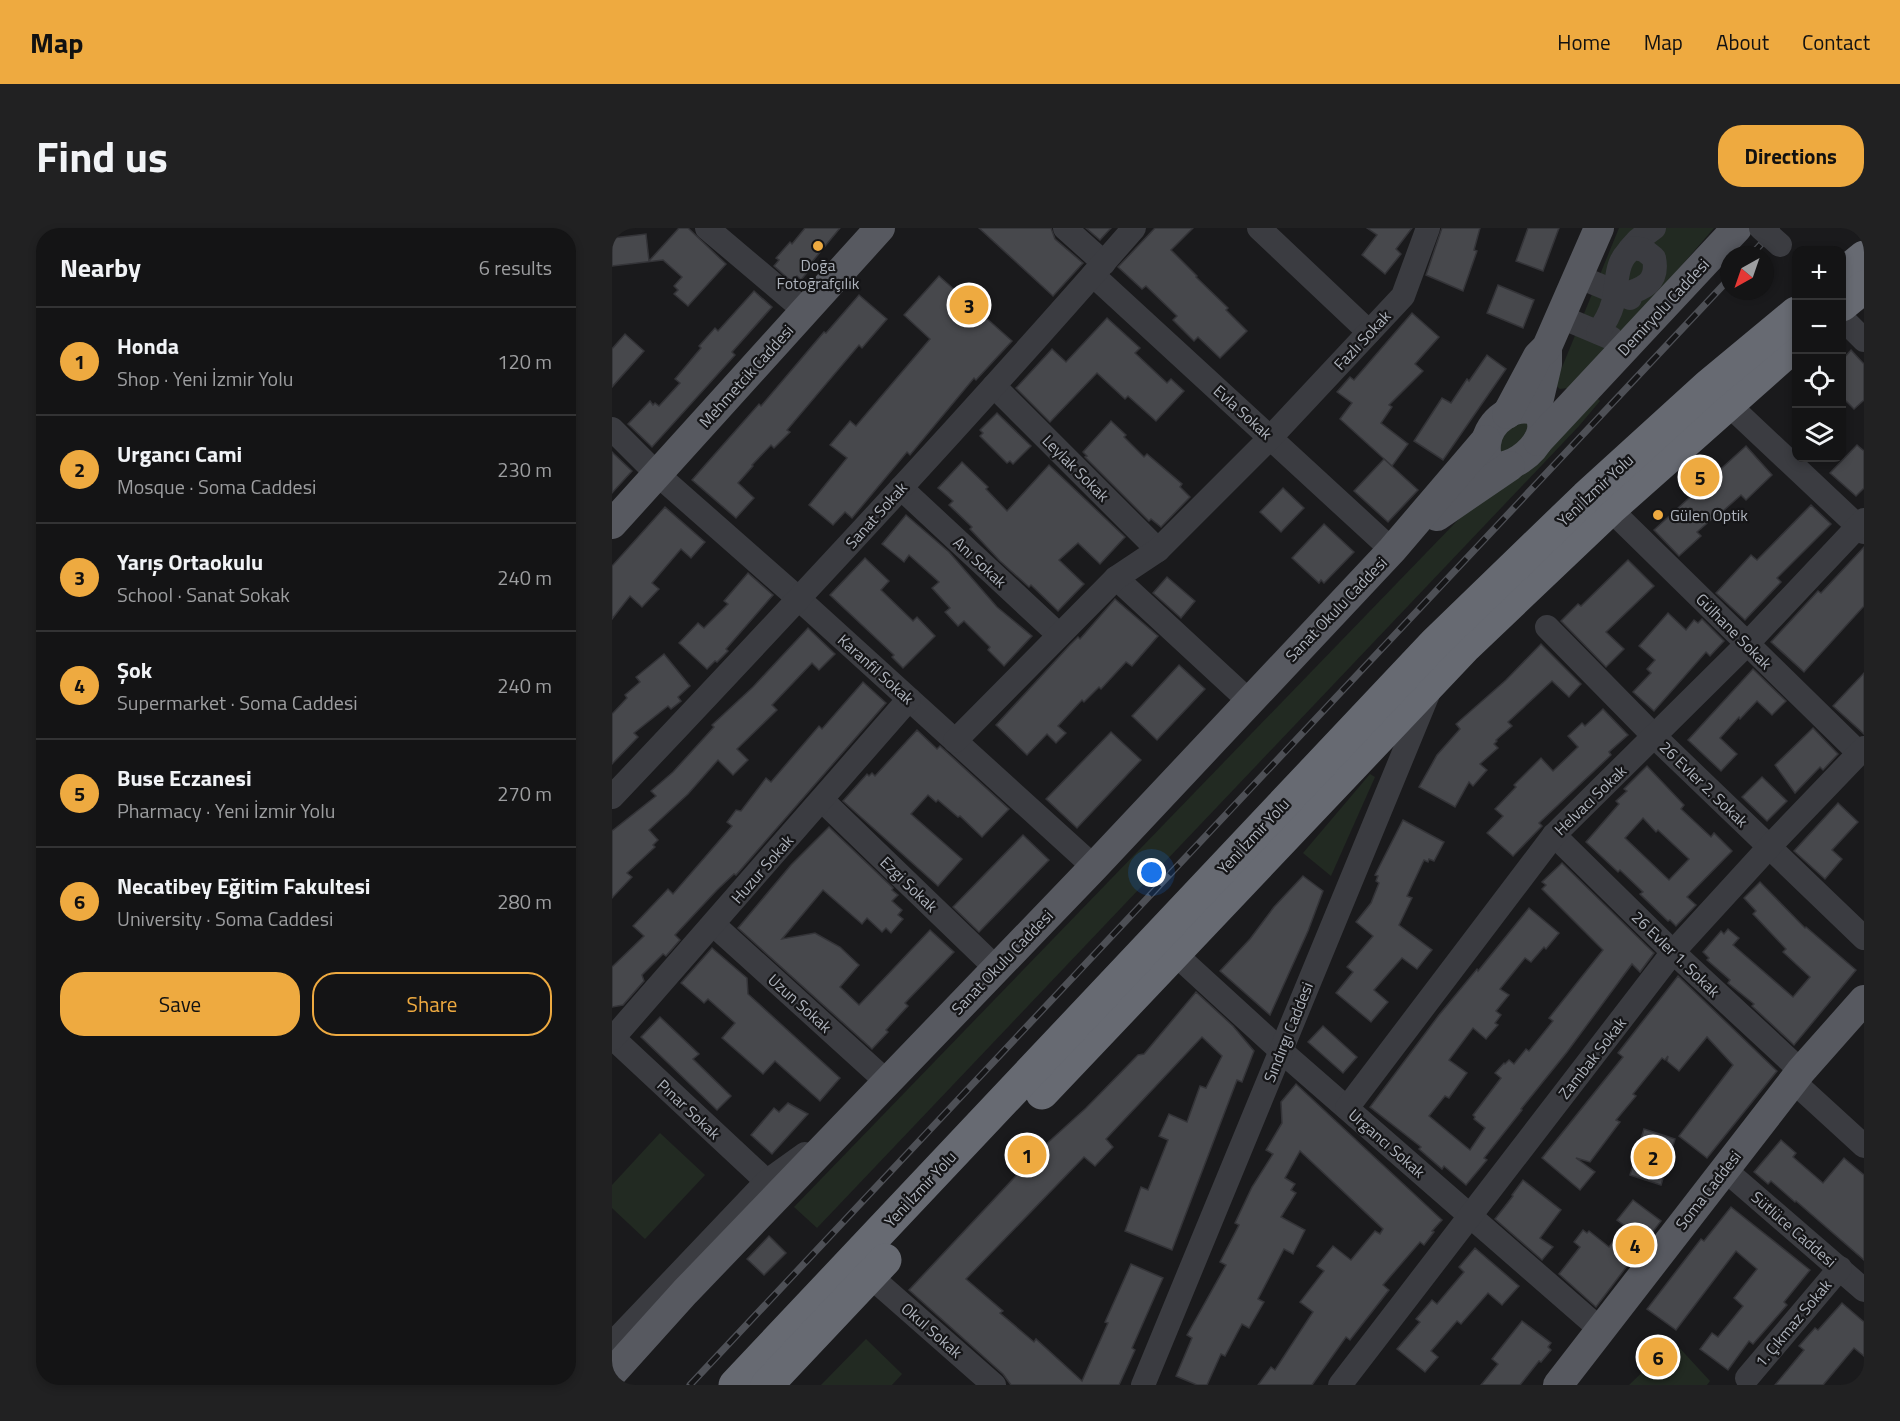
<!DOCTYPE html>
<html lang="en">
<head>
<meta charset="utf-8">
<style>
	:root { --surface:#141415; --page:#212122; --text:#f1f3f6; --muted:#9d9ea0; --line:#333334; --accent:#eeaa40 }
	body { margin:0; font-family:"Titillium Web",sans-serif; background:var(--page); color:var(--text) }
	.controls { position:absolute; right:18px; top:18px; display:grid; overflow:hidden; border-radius:12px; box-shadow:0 3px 9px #0003 }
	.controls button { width:54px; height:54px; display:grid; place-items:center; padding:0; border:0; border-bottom:2px solid var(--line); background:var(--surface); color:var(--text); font:30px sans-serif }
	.compass { position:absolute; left:1108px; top:18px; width:54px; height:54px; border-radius:50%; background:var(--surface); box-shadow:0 3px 9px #0003; rotate:220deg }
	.you { position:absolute; left:540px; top:645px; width:21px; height:21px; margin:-15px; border:4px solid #fff; border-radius:50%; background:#1a73e8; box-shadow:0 0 0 9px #1a73e833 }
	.badge { display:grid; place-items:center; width:39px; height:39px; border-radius:50%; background:var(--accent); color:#111; font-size:20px; font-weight:700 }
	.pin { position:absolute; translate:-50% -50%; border:3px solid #fff; box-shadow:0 2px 6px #0006 }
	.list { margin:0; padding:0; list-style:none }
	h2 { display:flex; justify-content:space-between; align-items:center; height:78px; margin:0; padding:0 24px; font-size:26px }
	h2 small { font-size:20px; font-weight:400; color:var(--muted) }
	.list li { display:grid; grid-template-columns:39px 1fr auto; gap:18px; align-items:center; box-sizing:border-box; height:108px; padding:0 24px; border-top:2px solid var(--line) }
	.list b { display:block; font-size:22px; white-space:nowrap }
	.list p { margin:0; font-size:20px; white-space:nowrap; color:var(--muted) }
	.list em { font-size:20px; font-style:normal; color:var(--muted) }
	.actions { display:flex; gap:12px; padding:18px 24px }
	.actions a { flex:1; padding:14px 0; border:2px solid var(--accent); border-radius:24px; text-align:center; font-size:21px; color:var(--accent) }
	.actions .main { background:var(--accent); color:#111 }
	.icon { flex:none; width:33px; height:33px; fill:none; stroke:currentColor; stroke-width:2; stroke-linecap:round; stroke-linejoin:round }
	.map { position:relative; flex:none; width:1252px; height:1157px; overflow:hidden; border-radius:24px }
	header { display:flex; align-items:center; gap:36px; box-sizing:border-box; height:84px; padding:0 30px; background:var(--accent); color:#111 }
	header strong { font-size:28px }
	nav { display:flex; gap:33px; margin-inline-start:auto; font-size:21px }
	.intro { display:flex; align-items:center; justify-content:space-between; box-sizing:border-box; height:144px; padding:0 36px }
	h1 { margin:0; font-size:42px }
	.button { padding:15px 27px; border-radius:24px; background:var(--accent); color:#111; font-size:21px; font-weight:700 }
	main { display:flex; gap:36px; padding:0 36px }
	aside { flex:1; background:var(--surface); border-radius:24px; box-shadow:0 3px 9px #0003 }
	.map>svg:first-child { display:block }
	.green { fill:#222a22 }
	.building { fill:#47484c; stroke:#343438; stroke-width:1.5; fill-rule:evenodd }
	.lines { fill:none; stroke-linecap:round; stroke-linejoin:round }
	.minor { stroke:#3b3c41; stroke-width:24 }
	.major { stroke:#575960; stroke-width:30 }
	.highway { stroke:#676a72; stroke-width:33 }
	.rail-casing { stroke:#4e5056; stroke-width:7 }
	.rail { stroke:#151517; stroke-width:4.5; stroke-dasharray:14; stroke-linecap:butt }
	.minor-bridge { stroke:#3b3c41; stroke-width:24 }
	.poi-dot { fill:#eeaa40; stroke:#151517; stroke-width:2 }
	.labels { text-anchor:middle; stroke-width:4.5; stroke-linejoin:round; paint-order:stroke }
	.poi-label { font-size:16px; fill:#adb2bb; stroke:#151517 }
	.street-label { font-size:16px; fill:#adb2bb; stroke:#151517 }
</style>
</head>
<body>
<header>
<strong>Map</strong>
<nav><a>Home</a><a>Map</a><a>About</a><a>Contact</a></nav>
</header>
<div class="intro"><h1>Find us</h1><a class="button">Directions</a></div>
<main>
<aside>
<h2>Nearby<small>6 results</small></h2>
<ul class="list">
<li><span class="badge">1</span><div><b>Honda</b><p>Shop · Yeni İzmir Yolu</p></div><em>120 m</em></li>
<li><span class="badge">2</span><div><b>Urgancı Cami</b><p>Mosque · Soma Caddesi</p></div><em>230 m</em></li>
<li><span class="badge">3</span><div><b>Yarış Ortaokulu</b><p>School · Sanat Sokak</p></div><em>240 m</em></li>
<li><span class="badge">4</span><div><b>Şok</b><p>Supermarket · Soma Caddesi</p></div><em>240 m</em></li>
<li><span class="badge">5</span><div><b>Buse Eczanesi</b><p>Pharmacy · Yeni İzmir Yolu</p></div><em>270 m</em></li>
<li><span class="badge">6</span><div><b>Necatibey Eğitim Fakultesi</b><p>University · Soma Caddesi</p></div><em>280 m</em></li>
</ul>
<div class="actions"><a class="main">Save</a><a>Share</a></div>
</aside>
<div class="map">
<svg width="1252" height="1157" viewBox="0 0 1252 1157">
	<rect width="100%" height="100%" fill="#1a1a1c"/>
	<g class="green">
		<polygon points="1007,0 1102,0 1039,73 956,160 948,161 944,158 944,154"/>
		<polygon points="983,168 988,173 967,198 205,1000 182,979 872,265"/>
		<polygon points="908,192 920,197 897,231 883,217 885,210"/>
		<polygon points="758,546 763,549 719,648 691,625"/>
		<polygon points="48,905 93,947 33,1011 0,980 0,957"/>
		<polygon points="254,1111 290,1146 280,1157 209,1157"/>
		<polygon points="1062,1114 1098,1153 1095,1157 1017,1157"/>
	</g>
	<g class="building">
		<polygon points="67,0 76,0 114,36 76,78 62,66 66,62 62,58 70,49 51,32 0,38 0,10 34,6 37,33"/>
		<polygon points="193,0 228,0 195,40 197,42 189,52 185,48 180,54 162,38 167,32 164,30 178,14 180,16"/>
		<polygon points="367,0 439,0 443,11 471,35 441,68"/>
		<polygon points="474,0 499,0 488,12"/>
		<polygon points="543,0 581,0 559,22 585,48 584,49 616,80 614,82 635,103 608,130 586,109 582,113 561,92 565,88 534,58 530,61 506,39"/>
		<polygon points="755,0 800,0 784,21 789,26 773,46 750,27 765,7"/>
		<polygon points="830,0 868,0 862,22 865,23 851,63 814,47"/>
		<polygon points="916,0 947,0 931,43 904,33"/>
		<polygon points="327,48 400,113 364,152 362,150 298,227 295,224 240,290 233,284 221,297 197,277 235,230 218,217 238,193 244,198 318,111 292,87"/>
		<polygon points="886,57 922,72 911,100 875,85"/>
		<polygon points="142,63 160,79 120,124 123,127 40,219 16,196 38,173 41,177 43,175 47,178 68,155 63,151 89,120 87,118 103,100 106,103"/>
		<polygon points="247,67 275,91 250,120 247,117 175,202 178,204 162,220 159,217 140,237 141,238 126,255 142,270 124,290 80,252 147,176 149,178 212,104 214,105"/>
		<polygon points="800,85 827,109 803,136 811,143 777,177 780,179 769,195 796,216 780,238 728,191 740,175 725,164 738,149 742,152"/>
		<polygon points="495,90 528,120 523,125 555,155 559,151 572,163 544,193 516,168 513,171 485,145 438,194 404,160 440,121 454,134"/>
		<polygon points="13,106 32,123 0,159 0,121"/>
		<polygon points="1239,122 1252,136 1252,172 1242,181 1230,169 1230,132"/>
		<polygon points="875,127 894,141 831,232 802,213 830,170 839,175 855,151 857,153"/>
		<polygon points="385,185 419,218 401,236 398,233 395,235 368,208 371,205 368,202"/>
		<polygon points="499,193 514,207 512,209 532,229 535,226 570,256 568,259 578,269 549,299 539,291 537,293 473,229 475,228 471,224"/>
		<polygon points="1245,217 1252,223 1252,260 1244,268 1218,245"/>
		<polygon points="1134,218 1160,247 1134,272 1129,267 1111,283 1110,282 1085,304 1089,308 1067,328 1042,302"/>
		<polygon points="0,224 20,243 0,265"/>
		<polygon points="772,231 806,262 776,294 742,263"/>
		<polygon points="350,234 376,259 374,261 395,283 437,237 513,309 488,336 466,315 447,332 472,356 446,383 419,357 417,359 388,333 358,301 360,299 337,277 341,273 326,260"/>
		<polygon points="671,260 692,280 669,304 648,284"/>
		<polygon points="1199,277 1219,296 1165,350 1169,354 1133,392 1104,365 1139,327 1145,332"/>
		<polygon points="53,279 93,314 79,330 69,321 40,355 47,361 30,379 18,368 0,391 0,338"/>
		<polygon points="294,287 337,324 385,379 420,408 392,438 376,422 378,419 352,393 346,398 333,384 338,380 320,360 327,354 297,327 292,334 270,316"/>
		<polygon points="712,296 742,324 712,355 709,352 707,355 680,330"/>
		<polygon points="1252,319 1252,378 1192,444 1159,414 1206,363 1209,365"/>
		<polygon points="253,330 277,353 269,362 301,393 305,389 323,408 291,440 280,429 282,427 218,367"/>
		<polygon points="1016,332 1042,358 994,404 1012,421 994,439 949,393 966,376 969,378"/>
		<polygon points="136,345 161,367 114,421 116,423 105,434 103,433 95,441 67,415 86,395 92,400 116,376 112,373"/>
		<polygon points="555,349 583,373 569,390 541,365"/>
		<polygon points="503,371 546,408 520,438 514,434 489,461 487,459 472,474 470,472 446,498 454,505 444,515 435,506 415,527 384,497 457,418 466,409 468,411"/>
		<polygon points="1056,385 1074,402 1082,392 1086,395 1090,391 1112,413 1098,428 1094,424 1042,483 1021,464 1039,445 1035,441 1043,432 1027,418"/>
		<polygon points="196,400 223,426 207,442 200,435 160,477 165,482 125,521 136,532 121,547 106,532 76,566 37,602 46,612 41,617 43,619 15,645 20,649 0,670 0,603 44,568 39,563 61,544 102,499 100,497 141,459"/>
		<polygon points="929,416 969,456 957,469 940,453 896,494 900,498 884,512 885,513 882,516 886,520 868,536 875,542 861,558 857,554 843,579 807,559 825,527 848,501 844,496 894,452"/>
		<polygon points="52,426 78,458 66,469 69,473 59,481 56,478 22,505 26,509 0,536 0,486 15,470 13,467 28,454 24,449"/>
		<polygon points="567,437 593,461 545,512 520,488"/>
		<polygon points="1141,441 1174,473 1160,487 1145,473 1128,491 1127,489 1108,510 1125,526 1109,543 1076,512"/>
		<polygon points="1252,445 1252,506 1221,478"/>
		<polygon points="251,454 274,475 124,647 122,646 105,662 63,707 68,712 54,728 51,726 30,747 32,753 11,777 0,779 0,739 32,708 21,698 56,661 61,666 120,598 115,594 124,582 129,583 154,550 159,554 207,498 210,501"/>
		<polygon points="991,481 1016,507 997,524 999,527 927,595 930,598 901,628 875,605 891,588 883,581 904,559 902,557 929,530 941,543 966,519 956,508 970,495 973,498"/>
		<polygon points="1201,500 1226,526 1211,542 1208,539 1183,565 1163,537"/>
		<polygon points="305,502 325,521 328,518 397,581 370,609 348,588 346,589 326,572 324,574 316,567 299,586 350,631 326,658 231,573 255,546 257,548 260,545 263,548"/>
		<polygon points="499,504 529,532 465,600 434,571"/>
		<path d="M1035,538L1072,577L1069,581L1099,609L1102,605L1120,623L1075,669L1084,677L1064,698L1058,692L1056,693L1028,666L1031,664L1008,642L1006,644L974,614L1007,576L1004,573L1015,563L1012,561ZM1031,590L1044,604L1046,602L1077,631L1057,652L1013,610Z"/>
		<polygon points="1150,549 1175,573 1155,593 1130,569"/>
		<polygon points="1226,575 1246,594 1220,622 1230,631 1213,651 1182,623"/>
		<polygon points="791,592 832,614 822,633 817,631 816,634 812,632 795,668 800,670 787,697 820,722 805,741 790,730 762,762 776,774 759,794 724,765 741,744 735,739 761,708 744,694 759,675 767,655 764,653 766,648 763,647"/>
		<polygon points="217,599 281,660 280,662 286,667 280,673 290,682 286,687 291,691 279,705 274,700 270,704 255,690 250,696 211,662 170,711 203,705 228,719 247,737 228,759 247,777 318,702 342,724 293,775 296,778 274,802 276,804 260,821 126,700 179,637"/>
		<polygon points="411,607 437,632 367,704 341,679"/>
		<polygon points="950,635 1042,725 1028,744 1020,736 955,824 909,881 910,882 872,930 875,932 854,957 832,938 830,941 807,921 809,919 758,879 827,787 865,741 866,743 917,680 947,705 934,721 932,719 919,734 913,730 888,761 897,767 884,783 889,787 883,795 886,797 874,811 861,800 837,832 855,845 837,870 833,868 817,888 858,922 873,900 862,891 863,889 861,887 889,850 883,845 892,835 893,836 897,832 902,836 914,821 917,823 941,793 937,790 991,722 930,661 934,657 930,654"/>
		<polygon points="691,648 711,663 696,703 658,787 608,743 638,711 662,679"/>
		<polygon points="1148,654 1193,700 1194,699 1244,742 1182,817 1140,778 1142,776 1116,755 1118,752 1095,732 1097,730 1091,724 1109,703 1112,706 1116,701 1127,710 1121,717 1181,769 1198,749 1171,724 1174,721 1141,686 1144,683 1132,670"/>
		<polygon points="100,720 135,750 136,766 228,850 208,873 163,833 151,846 110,810 123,795 96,771 92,775 69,755"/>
		<polygon points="1066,748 1165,843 1095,930 1067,908 1121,837 1095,809 1067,843 1055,833 1056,828 1053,832 1050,830 1021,866 1024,868 1004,892 1008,894 978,934 964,930 983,944 968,962 930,930 1011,829 1006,825"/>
		<polygon points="584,764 621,798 642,823 630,854 625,852 560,1022 513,1003 529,959 536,962 556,912 547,908 557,886 575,894 588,858 594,860 610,828 590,809 494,911 501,919 483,938 472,929 354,1051 391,1083 388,1085 422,1114 424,1111 470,1153 496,1095 493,1094 519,1036 551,1050 520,1120 523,1122 507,1157 399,1157 391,1146 297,1062 431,919 474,880 526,827 532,826"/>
		<polygon points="48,789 87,826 81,831 119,868 105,882 29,809"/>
		<polygon points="711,798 745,829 731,845 696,814"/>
		<polygon points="684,856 830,992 820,1003 822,1004 812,1017 808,1014 771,1057 777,1062 738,1112 734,1109 700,1157 646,1157 659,1139 663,1142 701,1084 688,1074 712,1043 705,1038 721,1018 739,1032 763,1003 768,1006 771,1001 688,923 673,950 683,956 679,962 684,965 669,989 693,1002 681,1026 672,1021 646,1071 652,1074 637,1100 630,1096 613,1128 609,1126 595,1157 585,1157 564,1148 580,1110 575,1107 614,1037 608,1034 627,997 623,995 640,959 661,926 654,922 670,895 669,874"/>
		<polygon points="176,875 196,886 160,926 139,907 162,880 167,884"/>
		<polygon points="1032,901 1063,911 1049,957 1018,947"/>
		<polygon points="1169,912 1184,925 1181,929 1211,955 1232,930 1252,947 1252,1032 1184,973 1183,974 1159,953 1156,956 1142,944"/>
		<polygon points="911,952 949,982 928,1010 941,1019 930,1032 883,991 901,968 900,967"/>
		<polygon points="1021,972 1049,993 984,1079 947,1046 968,1019 962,1014 971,1002 975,1005 977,1003 997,1019 1013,998 1005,992"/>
		<polygon points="1119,979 1198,1042 1172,1074 1175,1077 1141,1116 1137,1113 1116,1142 1088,1121 1100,1105 1106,1109 1131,1078 1122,1070 1145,1041 1124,1023 1064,1102 1035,1081 1089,1011 1092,1013"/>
		<polygon points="157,1008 174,1025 152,1047 135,1031"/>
		<polygon points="863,1020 907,1058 890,1077 876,1065 849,1096 845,1093 819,1123 826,1129 813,1144 785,1121 808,1094 804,1091 820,1072 825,1076 852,1044 847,1039"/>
		<polygon points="1230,1075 1252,1094 1252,1128 1242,1120 1211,1157 1163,1157 1192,1122 1187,1118 1203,1100 1206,1102"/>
		<polygon points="910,1093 939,1115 936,1119 939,1122 929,1134 927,1133 908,1157 869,1157 886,1136 880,1131"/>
	</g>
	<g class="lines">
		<g class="minor">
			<polyline points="95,0 193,83"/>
			<polyline points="453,0 492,35"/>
			<polyline points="647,0 757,104"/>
			<polyline points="1017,22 1026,12 1042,0"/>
			<polyline points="481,47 780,322"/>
			<polyline points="977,53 1018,70"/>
			<polyline points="1231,91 1252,112"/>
			<polyline points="961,94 999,110"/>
			<path d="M986,104C993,95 998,86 1001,75C1006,57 1002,30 1022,20L1032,22L1042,30C1047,55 1031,61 1011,67"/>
			<polyline points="382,158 546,322"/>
			<polyline points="1116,176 1252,304"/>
			<polyline points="0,201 45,246 187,371 482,639"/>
			<polyline points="289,260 447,407"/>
			<polyline points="998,281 1247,525"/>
			<polyline points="504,350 637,473"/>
			<polyline points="935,399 1043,509 1252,710"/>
			<polyline points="343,513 504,350 546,322 659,209 791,68 816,0"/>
			<path d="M0,569C177,382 353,194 522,0"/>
			<polyline points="210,572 384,740"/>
			<polyline points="942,607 1061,724 1189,843"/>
			<polyline points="102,697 274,853"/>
			<polyline points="562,725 668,822 989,1102"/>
			<polyline points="0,809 165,963"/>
			<polyline points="1,810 297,471"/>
			<polyline points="1181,853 1252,918"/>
			<polyline points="735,880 942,607 1135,416 1252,292"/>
			<polyline points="1112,941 1252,1062"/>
			<polyline points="258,1048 382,1157"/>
			<polyline points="0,1116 154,954 193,926"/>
			<polyline points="1135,1150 1228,1040"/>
			<polyline points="531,1157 816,466"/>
			<polyline points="728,1157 1061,724 1158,618 1252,520"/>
		</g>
		<g class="major">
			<path d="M924,183C903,174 876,193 874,216C869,270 954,213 924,183L935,136V119"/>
			<polyline points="895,186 926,128 935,119 987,0"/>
			<polyline points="926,213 1125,0"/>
			<polyline points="825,288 898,238"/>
			<polyline points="0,296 268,0"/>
			<polyline points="0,1145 73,1064 482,639 780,322 874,212"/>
			<polyline points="946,1157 1189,843 1252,772"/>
		</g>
		<g class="highway">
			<polyline points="1230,47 1252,29"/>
			<polyline points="1230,77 1252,59"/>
			<polyline points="430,865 854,418 998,281 1184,116"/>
			<polyline points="123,1157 823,415 974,269 1096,158 1184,85"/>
			<polyline points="155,1157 273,1032"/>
		</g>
		<g class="rail-casing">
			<g id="rail">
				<polyline points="1139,27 1164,0"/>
				<polyline points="78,1157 1117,51"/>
			</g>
		</g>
		<use href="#rail" class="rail"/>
		<polyline class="minor-bridge" points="1149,0 1168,17"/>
	</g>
	<g class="poi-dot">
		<circle cx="206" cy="18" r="6"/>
		<circle cx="1046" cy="287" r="6"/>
	</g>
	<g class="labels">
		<g class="poi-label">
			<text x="206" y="43">Doğa<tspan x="206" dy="18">Fotoğrafçılık</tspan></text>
			<text x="1058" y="293" text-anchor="start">Gülen Optik</text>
		</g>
		<g class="street-label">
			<text transform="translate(1051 79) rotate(-47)" y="6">Demiryolu Caddesi</text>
			<text transform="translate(750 112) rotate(-47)" y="6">Fazlı Sokak</text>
			<text transform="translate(134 148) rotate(-48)" y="6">Mehmetcik Caddesi</text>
			<text transform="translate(631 184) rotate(42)" y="6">Evla Sokak</text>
			<text transform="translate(464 240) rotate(45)" y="6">Leylak Sokak</text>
			<text transform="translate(983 262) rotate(-43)" y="6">Yeni İzmir Yolu</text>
			<text transform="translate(264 287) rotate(-48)" y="6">Sanat Sokak</text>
			<text transform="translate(368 334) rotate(43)" y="6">Anı Sokak</text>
			<text transform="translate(724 381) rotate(-46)" y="6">Sanat Okulu Caddesi</text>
			<text transform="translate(1122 403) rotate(45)" y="6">Gülhane Sokak</text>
			<text transform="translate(264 441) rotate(42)" y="6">Karanfil Sokak</text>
			<text transform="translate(1092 556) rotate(44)" y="6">26 Evler 2. Sokak</text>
			<text transform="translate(978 572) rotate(-44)" y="6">Helvacı Sokak</text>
			<text transform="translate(641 608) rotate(-47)" y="6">Yeni İzmir Yolu</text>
			<text transform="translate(150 641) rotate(-49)" y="6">Huzur Sokak</text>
			<text transform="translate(297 656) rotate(44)" y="6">Ezgi Sokak</text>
			<text transform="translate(1064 726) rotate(44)" y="6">26 Evler 1. Sokak</text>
			<text transform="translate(390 734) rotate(-46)" y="6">Sanat Okulu Caddesi</text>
			<text transform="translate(188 775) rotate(42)" y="6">Uzun Sokak</text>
			<text transform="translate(676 804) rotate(-68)" y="6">Sındırgı Caddesi</text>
			<text transform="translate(980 830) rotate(-52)" y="6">Zambak Sokak</text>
			<text transform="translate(77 881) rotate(43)" y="6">Pınar Sokak</text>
			<text transform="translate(775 915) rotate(41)" y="6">Urgancı Sokak</text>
			<text transform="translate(308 961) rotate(-47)" y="6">Yeni İzmir Yolu</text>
			<text transform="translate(1096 962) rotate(-52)" y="6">Soma Caddesi</text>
			<text transform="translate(1182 1001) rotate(41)" y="6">Sütlüce Caddesi</text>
			<text transform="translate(1181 1095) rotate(-50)" y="6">1. Çıkmaz Sokak</text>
			<text transform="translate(320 1102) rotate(41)" y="6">Okul Sokak</text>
		</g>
	</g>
</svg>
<div class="controls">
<button>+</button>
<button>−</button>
<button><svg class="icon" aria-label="locate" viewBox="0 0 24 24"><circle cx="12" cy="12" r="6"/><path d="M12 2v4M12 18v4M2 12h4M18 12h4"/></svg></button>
<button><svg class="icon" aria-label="layers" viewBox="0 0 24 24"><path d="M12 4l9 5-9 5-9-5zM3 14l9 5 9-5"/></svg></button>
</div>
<svg class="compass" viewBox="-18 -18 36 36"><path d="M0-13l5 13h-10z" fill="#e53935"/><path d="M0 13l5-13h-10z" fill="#9d9ea0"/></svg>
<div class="you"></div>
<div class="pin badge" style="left:415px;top:927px">1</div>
<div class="pin badge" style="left:1041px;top:929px">2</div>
<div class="pin badge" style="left:357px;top:77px">3</div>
<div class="pin badge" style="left:1023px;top:1017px">4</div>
<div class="pin badge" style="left:1088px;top:249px">5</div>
<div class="pin badge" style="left:1046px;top:1129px">6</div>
</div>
</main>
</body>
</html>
